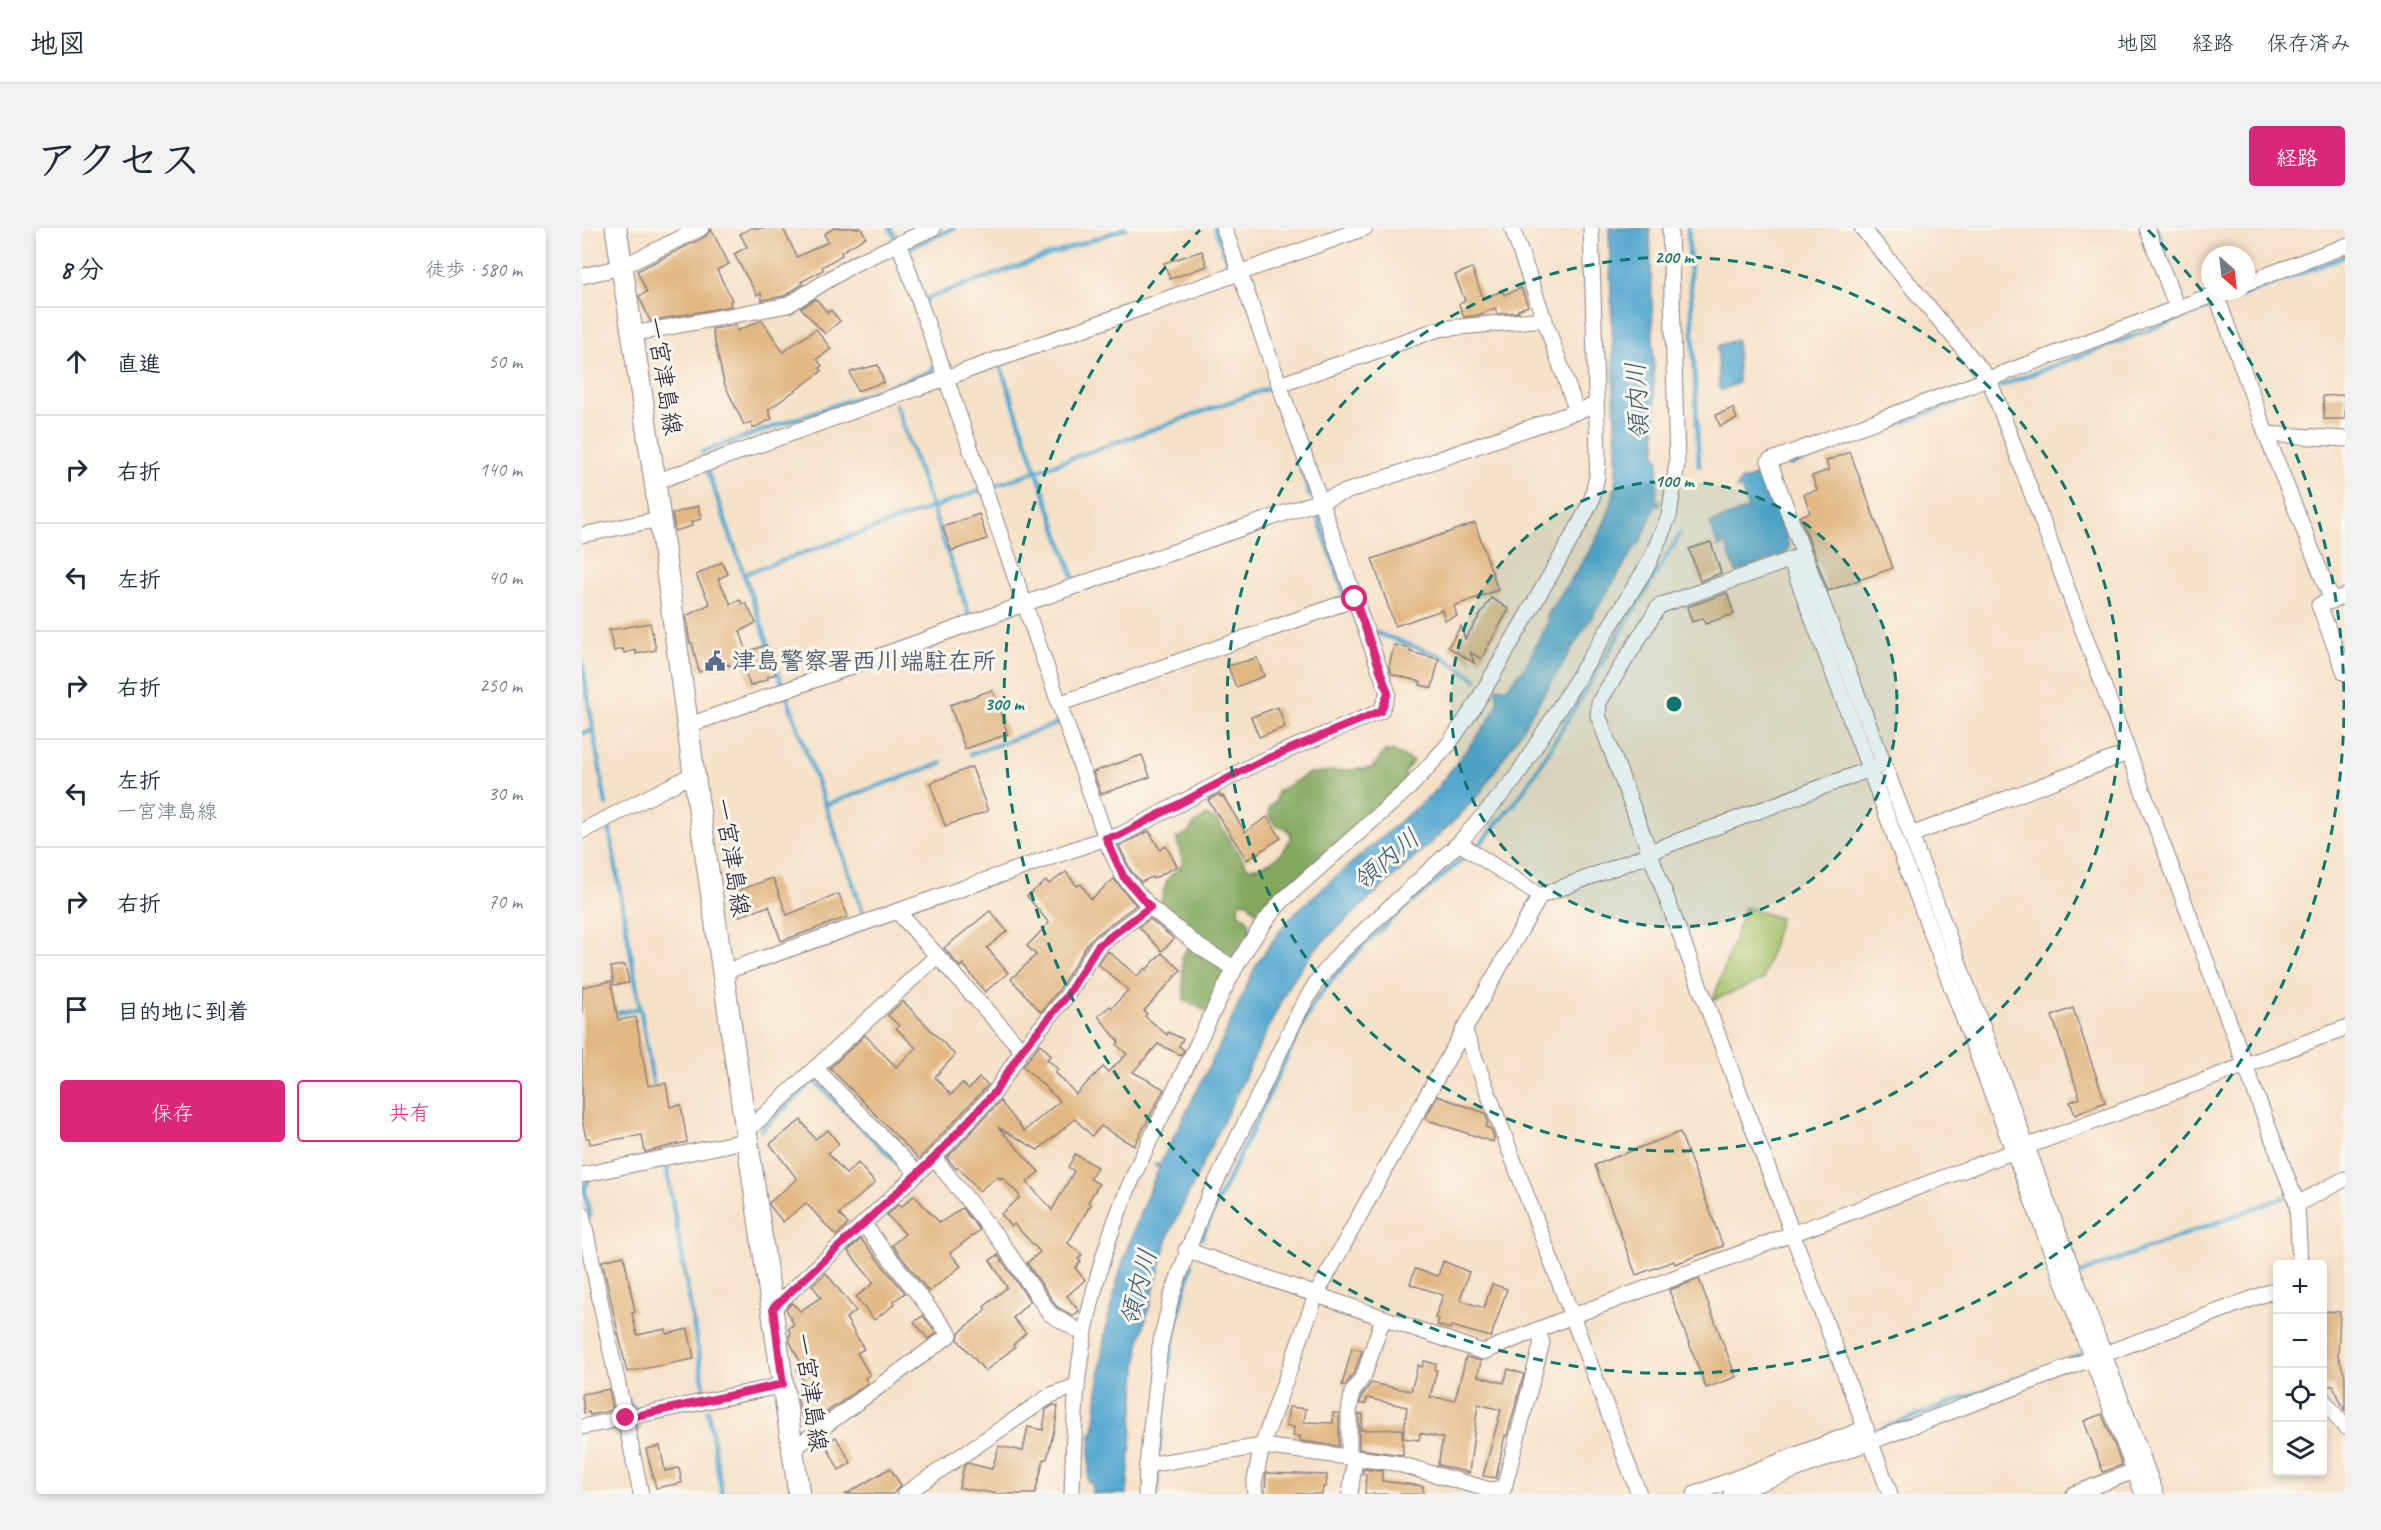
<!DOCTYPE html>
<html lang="ja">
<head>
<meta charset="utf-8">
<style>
	:root { --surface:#fff; --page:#f2f2f3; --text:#1f2937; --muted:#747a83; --line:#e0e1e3; --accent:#db2777 }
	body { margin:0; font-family:Caveat,"Klee One",sans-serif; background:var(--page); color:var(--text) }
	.controls { position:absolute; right:18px; bottom:18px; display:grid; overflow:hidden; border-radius:6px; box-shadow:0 3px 9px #0003 }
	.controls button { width:54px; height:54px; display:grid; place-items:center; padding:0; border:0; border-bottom:2px solid var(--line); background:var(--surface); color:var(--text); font:30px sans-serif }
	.compass { position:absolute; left:1619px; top:18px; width:54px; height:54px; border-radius:50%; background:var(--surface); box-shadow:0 3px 9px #0003; rotate:153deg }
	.stop { position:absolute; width:18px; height:18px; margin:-14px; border:4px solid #db2777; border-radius:50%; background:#fff }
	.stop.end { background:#db2777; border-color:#fff; box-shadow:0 2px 6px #0008 }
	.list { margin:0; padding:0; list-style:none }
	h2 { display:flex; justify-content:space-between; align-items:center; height:78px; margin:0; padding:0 24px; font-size:26px }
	h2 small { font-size:20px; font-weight:400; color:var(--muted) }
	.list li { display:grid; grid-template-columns:39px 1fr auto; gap:18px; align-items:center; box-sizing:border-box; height:108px; padding:0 24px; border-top:2px solid var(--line) }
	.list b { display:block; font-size:22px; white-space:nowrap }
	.list p { margin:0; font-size:20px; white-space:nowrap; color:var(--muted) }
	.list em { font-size:20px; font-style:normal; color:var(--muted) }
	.actions { display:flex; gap:12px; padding:18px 24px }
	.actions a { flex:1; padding:14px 0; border:2px solid var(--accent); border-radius:6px; text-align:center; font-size:21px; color:var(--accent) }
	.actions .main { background:var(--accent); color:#fff }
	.icon { flex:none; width:33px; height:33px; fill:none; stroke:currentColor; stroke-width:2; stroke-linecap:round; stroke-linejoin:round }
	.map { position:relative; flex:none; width:1763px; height:1266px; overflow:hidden; border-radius:6px }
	header { display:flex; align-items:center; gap:36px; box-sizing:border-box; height:84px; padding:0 30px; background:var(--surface); border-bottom:2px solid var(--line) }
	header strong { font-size:28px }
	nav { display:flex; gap:33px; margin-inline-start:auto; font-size:21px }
	.intro { display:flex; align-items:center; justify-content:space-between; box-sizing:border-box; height:144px; padding:0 36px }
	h1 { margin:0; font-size:42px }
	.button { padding:15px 27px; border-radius:6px; background:var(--accent); color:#fff; font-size:21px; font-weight:700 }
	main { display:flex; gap:36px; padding:0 36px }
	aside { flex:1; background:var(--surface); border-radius:6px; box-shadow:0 3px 9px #0003 }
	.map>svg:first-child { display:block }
	.green { fill:#a4c36b; stroke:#637253; stroke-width:1.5 }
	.forest { fill:#83a95f; stroke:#52664d; stroke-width:1.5 }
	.water { fill:#54a8d0; stroke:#3b6586; stroke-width:1.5 }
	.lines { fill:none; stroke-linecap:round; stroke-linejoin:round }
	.stream { stroke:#54a8d0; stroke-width:4.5 }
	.building { fill:#e1b782 }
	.street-casing { stroke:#8c8281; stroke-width:17 }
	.secondary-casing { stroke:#8c8281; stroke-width:23 }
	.street { stroke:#fff; stroke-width:15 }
	.secondary { stroke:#fff; stroke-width:21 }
	.route { stroke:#db2777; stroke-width:8 }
	.ring { fill:none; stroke:#0f766e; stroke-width:3; stroke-dasharray:10 8 }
	.labels { text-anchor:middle; stroke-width:6; stroke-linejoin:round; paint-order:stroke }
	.street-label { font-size:24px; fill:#22223b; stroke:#fbf7ec }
	.service-label { font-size:24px; font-weight:bold; fill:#4e5e75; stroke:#fbf7ec; text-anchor:start }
	.water-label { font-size:26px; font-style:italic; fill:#365877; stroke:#fbf7ec }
	.centre { fill:#0f766e; stroke:#fbf7ec; stroke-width:3 }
	.ring-label { font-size:18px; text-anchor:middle; font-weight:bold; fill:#0f766e; stroke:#fbf7ec; stroke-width:6; stroke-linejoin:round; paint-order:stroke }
</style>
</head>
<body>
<header>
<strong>地図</strong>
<nav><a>地図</a><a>経路</a><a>保存済み</a></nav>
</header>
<div class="intro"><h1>アクセス</h1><a class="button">経路</a></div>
<main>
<aside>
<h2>8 分<small>徒歩 · 580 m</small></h2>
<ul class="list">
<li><svg class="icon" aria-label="ahead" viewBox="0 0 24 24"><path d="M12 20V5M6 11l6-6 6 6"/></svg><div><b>直進</b></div><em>50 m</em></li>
<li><svg class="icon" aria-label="right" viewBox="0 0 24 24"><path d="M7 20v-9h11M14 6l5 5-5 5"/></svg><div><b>右折</b></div><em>140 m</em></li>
<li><svg class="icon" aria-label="left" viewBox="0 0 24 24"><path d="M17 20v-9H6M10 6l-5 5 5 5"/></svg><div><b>左折</b></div><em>40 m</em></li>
<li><svg class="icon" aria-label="right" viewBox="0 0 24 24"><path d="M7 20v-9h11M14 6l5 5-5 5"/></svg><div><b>右折</b></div><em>250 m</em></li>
<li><svg class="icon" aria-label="left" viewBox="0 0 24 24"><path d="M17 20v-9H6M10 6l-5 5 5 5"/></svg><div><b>左折</b><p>一宮津島線</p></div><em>30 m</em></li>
<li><svg class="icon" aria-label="right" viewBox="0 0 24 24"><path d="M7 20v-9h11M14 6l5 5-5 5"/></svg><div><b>右折</b></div><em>70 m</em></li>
<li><svg class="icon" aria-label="arrive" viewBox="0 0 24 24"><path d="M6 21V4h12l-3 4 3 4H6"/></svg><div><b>目的地に到着</b></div></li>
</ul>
<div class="actions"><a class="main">保存</a><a>共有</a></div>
</aside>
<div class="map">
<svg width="1763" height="1266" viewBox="0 0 1763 1266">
	<rect width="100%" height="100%" fill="#fbf7ec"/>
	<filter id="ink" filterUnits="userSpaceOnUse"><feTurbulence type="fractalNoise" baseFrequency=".0167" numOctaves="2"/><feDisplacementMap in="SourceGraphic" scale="12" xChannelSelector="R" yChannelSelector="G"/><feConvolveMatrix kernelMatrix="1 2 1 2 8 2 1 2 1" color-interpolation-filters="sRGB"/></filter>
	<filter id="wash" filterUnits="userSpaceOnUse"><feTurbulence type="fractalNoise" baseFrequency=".008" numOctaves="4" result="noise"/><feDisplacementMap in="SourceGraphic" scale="24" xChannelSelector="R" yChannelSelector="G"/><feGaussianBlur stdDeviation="1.35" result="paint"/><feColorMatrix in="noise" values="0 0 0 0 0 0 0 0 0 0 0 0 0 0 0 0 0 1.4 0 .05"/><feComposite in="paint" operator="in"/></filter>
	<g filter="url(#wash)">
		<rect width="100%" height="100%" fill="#f5e1c7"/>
		<polygon class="green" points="1163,679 1198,690 1181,752 1131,772"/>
		<g class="forest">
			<path d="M803,523H810L831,533L823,544L824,553L716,649L693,664L691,673L680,684L672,682L665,674L657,673L656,684L666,692L669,707L649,731L587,691L578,677L585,652L601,635L594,610L606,605L611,597L624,587L635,592L666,640C686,639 704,627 709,607L705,601L694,598L687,588V579L693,574L695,564L727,545L790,540Z"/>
			<polygon points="608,717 647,741 628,785 602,772 600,728"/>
		</g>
		<g class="water">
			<path d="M1027,0H1068L1074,229L1077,230L1074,272L1079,273L1078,278H1073L1058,316H1055L932,514L899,564L874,591L733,721L708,755L587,1006L557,1116L545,1266H510V1255L506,1254L509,1205H512C516,1165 518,1125 527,1087C538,1036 556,987 577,940L572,937L574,935L578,936L640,813L674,737L697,704L710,688L742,659L852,564L904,497L916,476L914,463L916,459L924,461L943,439L965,395V387C986,355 1019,312 1029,277C1034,260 1034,243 1034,225Z"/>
			<polygon points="1155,112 1156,155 1139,162 1137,160 1136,120 1138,117"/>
			<polygon points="1181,245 1207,319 1202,326 1154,344 1144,316 1136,319 1128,295 1166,281 1159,260 1154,261 1159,253"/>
		</g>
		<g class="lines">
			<g class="stream">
				<polyline points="308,0 313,8"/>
				<polyline points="633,0 646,35"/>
				<polyline points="1106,0 1117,238"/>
				<polyline points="1574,0 1599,69"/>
				<polyline points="326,27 329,19 372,0"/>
				<polyline points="1645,73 1763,28"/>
				<polyline points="344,74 343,71 544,0"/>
				<polyline points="419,140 492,351"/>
				<polyline points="1418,158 1631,78"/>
				<polyline points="314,177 388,389"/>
				<polyline points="703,194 728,268"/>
				<polyline points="120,224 349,143 352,138"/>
				<polyline points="1208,237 1402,164"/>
				<polyline points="126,244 162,346"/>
				<polyline points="409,259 690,159"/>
				<polyline points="736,289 763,368 760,369"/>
				<polyline points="792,404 859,428 895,452"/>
				<polyline points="0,435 24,577"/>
				<polyline points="200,456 162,346 397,263"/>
				<polyline points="205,469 282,687 277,689"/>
				<polyline points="0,505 12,503"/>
				<polyline points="389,526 477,495 476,492"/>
				<polyline points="243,577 360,535"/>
				<polyline points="27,599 72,861"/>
				<polyline points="898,616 936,571 955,542 1098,306"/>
				<polyline points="31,786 58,780"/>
				<polyline points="179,902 232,852 322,942"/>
				<polyline points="84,936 123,1164"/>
				<polyline points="6,954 2,959 8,989"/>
				<path d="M620,1010L633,979L729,779C769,720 827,678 880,631"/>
				<polyline points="1499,1045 1703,969"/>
				<polyline points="46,1171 47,1175 53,1180"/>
				<polyline points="126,1182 140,1266"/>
				<polyline points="1296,1202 1498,1127"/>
				<polyline points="53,1208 56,1197"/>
				<path d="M577,1223C582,1160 591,1098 610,1037"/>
				<polyline points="575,1266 576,1248"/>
			</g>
		</g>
		<g id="blocks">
			<g class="building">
				<polygon points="169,0 201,0 215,29 246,14 242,6 252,0 279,0 284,9 259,24 260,27 240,39 241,42 219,54 221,56 202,68 180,72 179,65 175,67 152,26 165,19 158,6"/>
				<polygon points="129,1 147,36 135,42 150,72 148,73 149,78 68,93 57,68 65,64 55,43 123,9"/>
				<polygon points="620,23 625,38 588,51 582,35"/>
				<polygon points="890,40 901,70 921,63 922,67 939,60 946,78 936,82 937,84 915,86 913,80 897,87 882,89 877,76 883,73 873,47"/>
				<polygon points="234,71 246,85 249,82 258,93 243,106 219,80"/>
				<polygon points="180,92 201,124 234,101 249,121 235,131 240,138 238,140 240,143 186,182 190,191 171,200 169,194 162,197 142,155 130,101 154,97 155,103"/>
				<polygon points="296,137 302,154 275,163 268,144"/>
				<polygon points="1763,167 1763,191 1742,191 1741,168"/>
				<polygon points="1151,180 1155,191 1138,198 1134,187"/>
				<polygon points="1268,224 1311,340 1246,363 1218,288 1228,285 1222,266 1235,262 1230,248 1247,242 1244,233"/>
				<polygon points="116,278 119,291 109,294 110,298 93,303 90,286"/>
				<polygon points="397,286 405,311 369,323 361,299"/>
				<polygon points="893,295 916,362 872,378 875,388 863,392 860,382 813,398 790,331"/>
				<polygon points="1129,314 1139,345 1118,353 1107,321"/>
				<polygon points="140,334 146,346 136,351 149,376 158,372 160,376 164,375 174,395 158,403 165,424 184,417 194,446 185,449 186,451 168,458 161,437 154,440 153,437 147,438 147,436 117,444 110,415 108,415 107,410 104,388 128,376 114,347"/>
				<polygon points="1145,365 1152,386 1123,396 1121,390 1110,394 1105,379"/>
				<polygon points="909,370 927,381 899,431 888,424 892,435 866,419 879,398 883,411"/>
				<polygon points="68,395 74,422 54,426 54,422 42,425 41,421 32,423 27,402"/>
				<polygon points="812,417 829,421 828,424 857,431 850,460 838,457 839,454 810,446 807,439"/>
				<polygon points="675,430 682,448 654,459 646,438"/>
				<polygon points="410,462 426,506 383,521 368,477"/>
				<polygon points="696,479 703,499 677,509 669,489"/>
				<polygon points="560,527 568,549 519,566 511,544"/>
				<polygon points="390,539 406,583 363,598 348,555"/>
				<polygon points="637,566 639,569 641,568 663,604 685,589 699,610 665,632 626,572"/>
				<polygon points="567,603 578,622 584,618 595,638 571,651 570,649 559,654 549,643 537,618"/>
				<polygon points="484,644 495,658 499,656 509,671 532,651 554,677 508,712 476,763 459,784 429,751 454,727 445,718 467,695 445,668 464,653 467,656"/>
				<polygon points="191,650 205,687 257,666 266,689 199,713 187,678 155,689 146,666"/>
				<polygon points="408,683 425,703 405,720 426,745 403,764 381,736 378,739 362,720"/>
				<polygon points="568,691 592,711 580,723 557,699"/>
				<polygon points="526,723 555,748 563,740 564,742 580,725 599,742 562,783 565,786 563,788 585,807 586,804 601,811 597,818 602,822 599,827 576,816 551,844 582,861 552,918 519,898 510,908 493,891 456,922 416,899 457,944 445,954 470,982 492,943 486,939 493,926 515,939 508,951 517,956 506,974 509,976 486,1015 500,1027 496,1031 499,1033 493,1040 503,1052 485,1068 497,1083 491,1088 475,1079 445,1035 458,1024 432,996 429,998 419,986 438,969 437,967 420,949 418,951 416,948 397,963 376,939 374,941 365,930 418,873 442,903 478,873 441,838 458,816 469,827 465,831 476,841 473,844 494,866 521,839 526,844 545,826 535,817 537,814 516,788 528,778 530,780 546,762 516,736"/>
				<polygon points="43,737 47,755 32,757 29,739"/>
				<polygon points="29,753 36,792 54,789 66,858 84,855 88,879 99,877 105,914 63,924 60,907 8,916 7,910 4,910 0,892 0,759"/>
				<polygon points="321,773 373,827 353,849 369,867 380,855 387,861 397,850 406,857 337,931 248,840 283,807 314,839 334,820 314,800 317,798 306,787"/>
				<polygon points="1491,780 1523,874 1493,887 1488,874 1498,870 1470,788"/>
				<polygon points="855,868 903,885 906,893 904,899 909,901 912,909 911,914 843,891"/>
				<polygon points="219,892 233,911 246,902 257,916 246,925 264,946 276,935 293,955 257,986 266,996 254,1008 224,975 201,994 188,978 187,975 215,951 188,916"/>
				<polygon points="1098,904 1141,1018 1093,1036 1092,1033 1054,1047 1013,937"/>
				<polygon points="332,967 358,995 380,980 398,1002 368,1025 379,1038 347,1064 310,1017 323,1006 305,987 317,976 319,979"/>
				<polygon points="279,1011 323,1065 312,1073 313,1076 292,1092 274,1069 292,1055 266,1023"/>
				<polygon points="416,1027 448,1073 431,1090 444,1105 431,1117 433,1119 403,1143 376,1112 377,1105 404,1082 402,1079 425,1059 408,1032"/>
				<polygon points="42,1028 53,1084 50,1085 55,1107 84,1101 85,1106 106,1101 112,1131 45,1144 20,1033"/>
				<polygon points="861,1033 887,1044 878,1072 902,1080 910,1056 925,1061 909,1109 869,1098 868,1101 855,1097 857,1091 853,1090 861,1067 828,1056 833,1041 856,1048"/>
				<polygon points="244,1045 274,1083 264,1090 282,1121 275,1125 288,1147 283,1150 286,1155 226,1197 218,1184 215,1165 225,1159 215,1142 221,1139 208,1114 207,1108 209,1106 206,1100 212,1097 204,1081 210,1075 218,1083 239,1069 230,1057"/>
				<polygon points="1117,1051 1154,1149 1124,1160 1087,1062"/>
				<polygon points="1740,1083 1758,1084 1756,1128 1763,1148 1763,1183 1751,1157 1743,1160 1740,1153"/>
				<polygon points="341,1088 354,1105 346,1111 332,1094"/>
				<polygon points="770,1120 780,1123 773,1143 763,1158 760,1157"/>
				<polygon points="884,1129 899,1133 896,1148 922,1155 926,1141 942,1146 925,1208 923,1207 914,1250 901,1248 919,1182 896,1176 887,1245 856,1237 861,1210 838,1205 837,1212 821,1210 825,1179 785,1170 784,1176 778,1176 779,1169 789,1155 829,1163 836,1137 840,1139 842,1133 854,1136 853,1142 855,1142 848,1169 873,1172"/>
				<polygon points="27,1161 31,1182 8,1187 7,1184 2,1185 0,1166"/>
				<polygon points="471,1177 476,1178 474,1193 465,1231 462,1231 453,1266 417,1266 377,1260 382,1238 385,1235 410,1241 417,1218 441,1223 446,1199 461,1202 464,1182"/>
				<polygon points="707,1179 724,1181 722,1194 751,1195 751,1185 757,1185 757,1218 718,1213 718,1208 711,1208 712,1199 704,1198"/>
				<polygon points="777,1186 781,1186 779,1202 820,1201 821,1227 777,1221"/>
				<polygon points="1520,1186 1540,1237 1521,1244 1502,1193"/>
				<polygon points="254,1209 269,1235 257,1242 243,1215"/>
				<polygon points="78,1218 83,1243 97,1240 100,1255 74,1260 64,1221"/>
				<polygon points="308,1240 319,1257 311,1266 264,1266"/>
				<polygon points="781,1241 800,1243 800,1253 841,1258 841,1266 783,1266 784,1246 781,1246"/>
				<polygon points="684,1245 745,1247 744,1259 741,1259 740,1266 683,1266"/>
			</g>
		</g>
	</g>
	<g filter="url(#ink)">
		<use href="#blocks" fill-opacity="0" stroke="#8c8281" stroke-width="1.5"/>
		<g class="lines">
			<g class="street-casing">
				<g id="street">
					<polyline points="930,0 995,184"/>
					<polyline points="1280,0 1407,151 1715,976 1718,1036"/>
					<polyline points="1565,0 1595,80"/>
					<polyline points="0,48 40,39 119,0"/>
					<polyline points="1664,55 1763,18"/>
					<polyline points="1634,66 1684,206 1763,211"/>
					<polyline points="50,106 206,77 272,36 351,0"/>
					<polyline points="697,157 857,101 963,91"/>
					<polyline points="1684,206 1750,373"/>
					<polyline points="73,254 783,0"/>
					<polyline points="0,307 78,291"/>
					<polyline points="1222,327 1329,607 1574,1266"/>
					<polyline points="1208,331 1561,1266"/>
					<polyline points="1763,368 1737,377 1763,445"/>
					<polyline points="477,476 773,371"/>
					<polyline points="105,498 442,376 1013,177"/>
					<polyline points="0,603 112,546"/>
					<polyline points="1329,607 1546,525"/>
					<polyline points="877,615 958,668"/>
					<polyline points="1067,624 1296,538"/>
					<polyline points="568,679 619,720 652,740"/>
					<polyline points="315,683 440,822"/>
					<polyline points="142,744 524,610 536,608 677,534 799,483 806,465 642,0"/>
					<polyline points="882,801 1057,1266"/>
					<polyline points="233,840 335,945"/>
					<polyline points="166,902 355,728"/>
					<polyline points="352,930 417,1011 468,1086 502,1106"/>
					<polyline points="0,947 167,912"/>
					<polyline points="1715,976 1763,951"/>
					<polyline points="0,986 59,1266"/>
					<polyline points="604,1022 901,1124 990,1088 1763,800"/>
					<polyline points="191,1080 352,930 413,864 440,822 484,769 516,718 568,679 541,648 527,619 317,15"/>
					<polyline points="1740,1170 1763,1199"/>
					<polyline points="0,1199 202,1157"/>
					<polyline points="211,1221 368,1107 282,997"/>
					<polyline points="767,1230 767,1185 770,1165 782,1147 801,1090"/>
					<polyline points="565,1237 680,1218 813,1235 908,1262"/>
					<polyline points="323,1266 469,1167 494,1158"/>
					<path d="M490,1266C492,1212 492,1157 503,1103C512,1059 524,1014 541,973C561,922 587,874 611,825C637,772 660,717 700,673L828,559L866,517L891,481L996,299L1009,274L1015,248L1016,228L1009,0"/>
					<polyline points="564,1266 565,1237 578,1118 589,1070 621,981 718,782 735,753 756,727 877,615 933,551 1066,337 1087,288 1095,235 1088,0"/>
					<polyline points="673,1266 672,1256 680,1218 734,1067 798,950 958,668 1068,626"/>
					<polyline points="768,1266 773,1230"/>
					<polyline points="908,1266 908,1262 922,1260 960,1114 955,1102"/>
					<polyline points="1113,1266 1284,1200"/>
					<polyline points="1149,1266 1696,1061"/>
					<polyline points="1308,1266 1016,487 1017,474 1077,378 1222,327 1187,233 1641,63"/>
					<polyline points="1492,1266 1552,1243"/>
				</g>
			</g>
			<g class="secondary-casing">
				<polyline id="secondary" points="34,0 73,254 112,546 217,1266"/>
			</g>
			<use href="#street" class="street"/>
			<use href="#secondary" class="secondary"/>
		</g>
	</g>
	<g class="lines" filter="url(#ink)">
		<polyline class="route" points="44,1190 201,1156 191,1080 352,930 413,864 440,822 484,769 516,718 568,679 541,648 524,610 536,608 677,534 799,483 806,465 773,371"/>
	</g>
	<circle cx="1092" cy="476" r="223" fill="#0f766e" fill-opacity=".12"/>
	<g class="ring">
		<circle cx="1092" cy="476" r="223"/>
		<circle cx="1092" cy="476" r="447"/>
		<path d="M1566 2A670 670 0 1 1 618 2"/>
	</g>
	<defs>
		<g id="civic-bare" transform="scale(1.62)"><path d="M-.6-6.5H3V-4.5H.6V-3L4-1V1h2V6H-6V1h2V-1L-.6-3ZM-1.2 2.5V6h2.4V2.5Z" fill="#5c6f8a" stroke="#fbf7ec" stroke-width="2.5" paint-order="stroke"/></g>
	</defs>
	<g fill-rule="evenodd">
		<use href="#civic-bare" x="133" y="433"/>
	</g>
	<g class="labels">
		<g class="street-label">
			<text transform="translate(82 148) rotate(81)" y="8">一宮津島線</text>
			<text transform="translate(150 629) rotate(81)" y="8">一宮津島線</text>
			<text transform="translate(229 1164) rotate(82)" y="8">一宮津島線</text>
		</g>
		<g class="service-label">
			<text x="150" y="441">津島警察署西川端駐在所</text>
		</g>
		<g class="water-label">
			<text transform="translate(1055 173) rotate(-93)" y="9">領内川</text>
			<text transform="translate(804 631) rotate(-40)" y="9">領内川</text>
			<text transform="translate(556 1059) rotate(-75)" y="9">領内川</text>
		</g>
	</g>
	<circle cx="1092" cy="476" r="9" class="centre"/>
	<g class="ring-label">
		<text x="1092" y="35">200 m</text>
		<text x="1092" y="259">100 m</text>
		<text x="422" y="482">300 m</text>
	</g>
</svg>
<div class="controls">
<button>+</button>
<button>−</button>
<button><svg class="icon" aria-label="locate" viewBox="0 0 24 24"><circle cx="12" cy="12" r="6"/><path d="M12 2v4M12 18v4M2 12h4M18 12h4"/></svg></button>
<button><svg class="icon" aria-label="layers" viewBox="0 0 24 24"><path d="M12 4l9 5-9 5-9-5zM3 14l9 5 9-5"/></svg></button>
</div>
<svg class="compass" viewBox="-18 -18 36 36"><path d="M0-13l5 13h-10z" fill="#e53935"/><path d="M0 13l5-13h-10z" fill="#747a83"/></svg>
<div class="stop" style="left:773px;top:371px"></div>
<div class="stop end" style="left:44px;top:1190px"></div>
</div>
</main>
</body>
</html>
